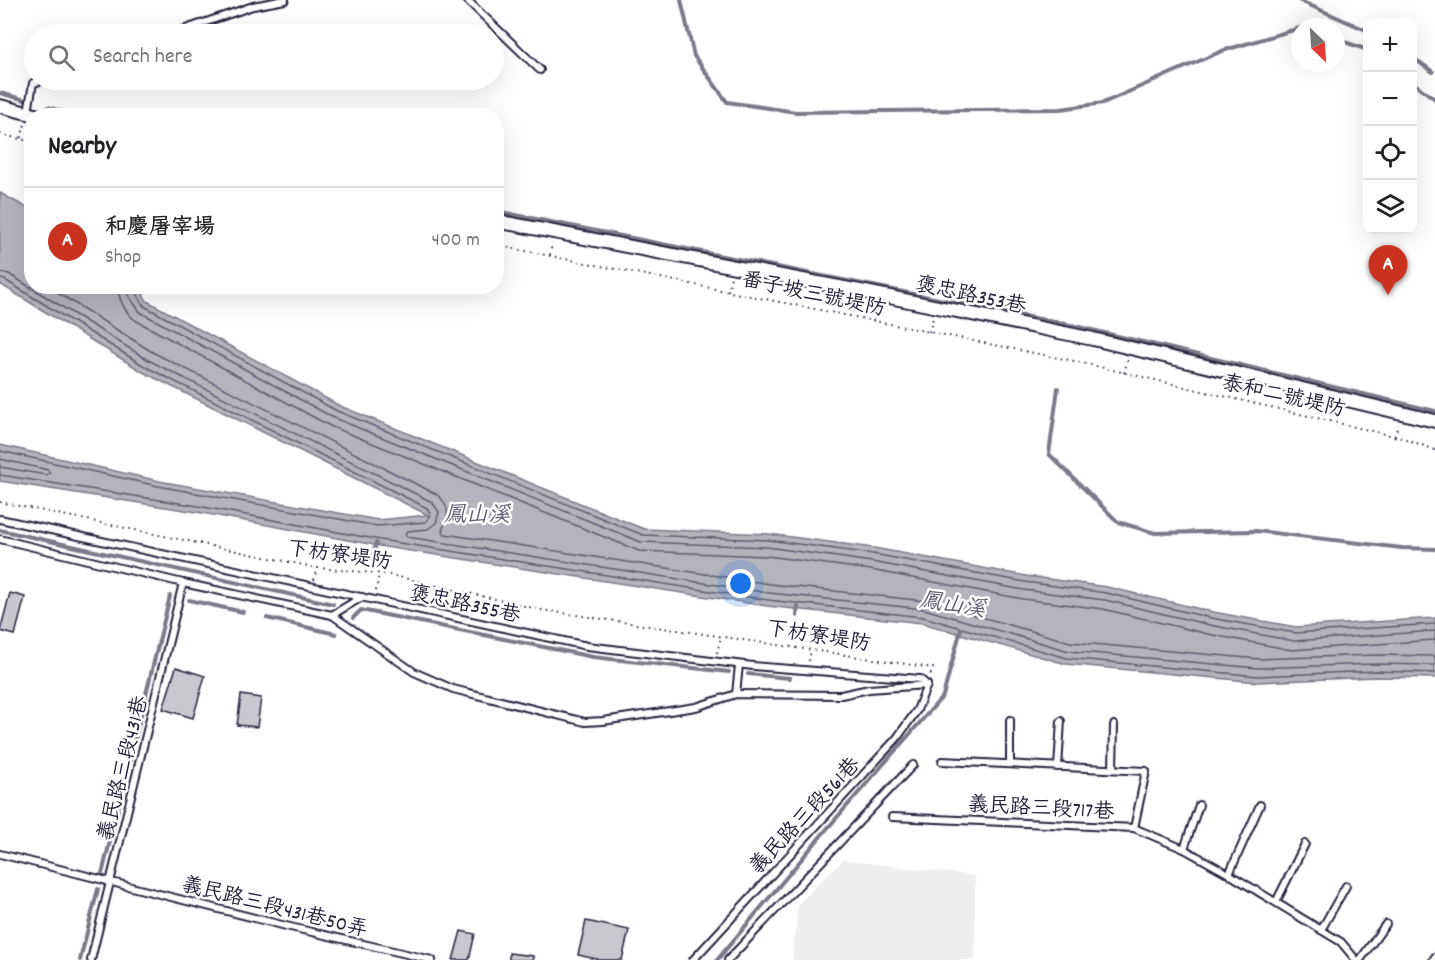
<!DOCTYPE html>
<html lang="en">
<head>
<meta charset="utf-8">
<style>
	:root { --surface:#fff; --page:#f2f2f2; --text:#202124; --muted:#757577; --line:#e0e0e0; --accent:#c8321e }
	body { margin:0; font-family:Dekko,"LXGW WenKai TC",sans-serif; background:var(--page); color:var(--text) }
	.controls { position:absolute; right:18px; top:18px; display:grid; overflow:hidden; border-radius:12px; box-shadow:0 6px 24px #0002 }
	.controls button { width:54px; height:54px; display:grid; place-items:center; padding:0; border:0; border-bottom:2px solid var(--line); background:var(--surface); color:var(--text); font:30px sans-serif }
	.compass { position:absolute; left:1291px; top:18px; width:54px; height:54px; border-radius:50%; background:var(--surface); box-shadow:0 6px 24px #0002; rotate:155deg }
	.you { position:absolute; left:741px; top:584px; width:21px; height:21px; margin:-15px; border:4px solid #fff; border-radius:50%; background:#1a73e8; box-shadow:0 0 0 9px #1a73e833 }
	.badge { display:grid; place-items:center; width:39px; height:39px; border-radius:50%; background:var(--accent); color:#fff; font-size:20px; font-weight:700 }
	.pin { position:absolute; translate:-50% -50px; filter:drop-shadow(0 2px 3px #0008) }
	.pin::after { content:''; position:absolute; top:32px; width:21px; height:18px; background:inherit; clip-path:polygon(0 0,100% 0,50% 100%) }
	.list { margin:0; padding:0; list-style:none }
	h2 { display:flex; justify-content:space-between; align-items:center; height:78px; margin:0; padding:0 24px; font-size:26px }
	h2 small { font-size:20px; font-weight:400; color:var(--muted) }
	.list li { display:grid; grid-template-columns:39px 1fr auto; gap:18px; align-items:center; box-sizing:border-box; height:108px; padding:0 24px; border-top:2px solid var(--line) }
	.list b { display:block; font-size:22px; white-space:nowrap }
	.list p { margin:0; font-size:20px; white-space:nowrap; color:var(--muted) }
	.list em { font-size:20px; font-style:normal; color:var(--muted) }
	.icon { flex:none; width:33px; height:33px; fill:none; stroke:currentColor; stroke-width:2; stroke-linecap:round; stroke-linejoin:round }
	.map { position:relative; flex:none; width:1435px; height:960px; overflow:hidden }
	.search { position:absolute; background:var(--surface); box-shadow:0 6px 24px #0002; left:24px; top:24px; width:480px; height:66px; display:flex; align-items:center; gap:15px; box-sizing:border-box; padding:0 21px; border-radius:33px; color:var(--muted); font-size:22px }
	.panel { position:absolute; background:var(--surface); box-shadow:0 6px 24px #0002; left:24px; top:108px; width:480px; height:186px; border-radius:24px }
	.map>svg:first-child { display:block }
	.built { fill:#eeeef1 }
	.water { fill:#b4b4bc; stroke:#7a7a88; stroke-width:1.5 }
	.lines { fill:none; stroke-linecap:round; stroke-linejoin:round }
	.shore { stroke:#5c5c6f; stroke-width:1.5 }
	.stream { stroke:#7a7a88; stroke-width:4 }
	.building { fill:#c8c8cf; stroke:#22223b; stroke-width:1.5 }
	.service-casing { stroke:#22223b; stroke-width:10 }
	.minor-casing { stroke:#22223b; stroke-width:16 }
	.path { stroke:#22223b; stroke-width:2; stroke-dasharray:1.5 4.5; stroke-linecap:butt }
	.service { stroke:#fff; stroke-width:6 }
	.minor { stroke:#fff; stroke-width:12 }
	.labels { text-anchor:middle; stroke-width:5; stroke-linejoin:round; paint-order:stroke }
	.street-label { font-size:21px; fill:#22223b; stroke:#fff }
	.water-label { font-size:22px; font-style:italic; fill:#5c5c6f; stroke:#fff }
</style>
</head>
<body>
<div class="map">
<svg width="1435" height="960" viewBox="0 0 1435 960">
	<rect width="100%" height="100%" fill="#fff"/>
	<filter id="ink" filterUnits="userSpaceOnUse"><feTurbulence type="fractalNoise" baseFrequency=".0167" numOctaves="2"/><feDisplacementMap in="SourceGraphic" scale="12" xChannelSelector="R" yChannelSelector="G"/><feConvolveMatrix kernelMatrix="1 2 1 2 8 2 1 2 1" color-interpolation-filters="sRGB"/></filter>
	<g filter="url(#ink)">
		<polygon class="built" points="843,860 975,876 975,960 792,960 798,904"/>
		<polygon class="water" points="0,193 31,210 32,286 139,287 147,301 340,406 644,529 769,534 874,548 1026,576 1107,587 1213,612 1296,627 1435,618 1435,678 1376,677 1258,682 1066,664 922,623 767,606 385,547 197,512 0,481 0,445 159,481 378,520 428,515 143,372 0,284"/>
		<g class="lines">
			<g class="shore">
				<polyline points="0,272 9,274 150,361 432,502 439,512 436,523 428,529 407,531 405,534 407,537 769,593 924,609 1069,651 1258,668 1376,664 1435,665"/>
				<polyline points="0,279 5,280 146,367 427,508 431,515 426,522 377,526 158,486 0,451"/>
				<path d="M47,286L154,353L436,494C449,503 450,516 442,530L445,534L770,584L925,601L1070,642L1259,659L1376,655L1435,656"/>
				<path d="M118,286C118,299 125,312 135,320L330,426L639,551L767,556L871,570L1023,599L1103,609L1208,634L1292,650L1435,640"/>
				<polyline points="127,286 128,295 140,312 334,418 641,542 767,547 872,562 1024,590 1105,600 1210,625 1294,641 1435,631"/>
				<polyline points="134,286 135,291 144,306 337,411 643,535 768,540 873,554 1025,582 1106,593 1211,618 1295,633 1435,624"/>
				<polyline points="0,459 48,470 50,473 46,475 0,467"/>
				<polyline points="0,475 198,506 386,541 768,600 923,617 1067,658 1258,676 1376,671 1435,673"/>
			</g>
			<g class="stream">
				<polyline points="681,0 694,56 727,102 796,112 1061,109 1103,103 1222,51 1300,28"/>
				<polyline points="1298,0 1368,31"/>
				<polyline points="1336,39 1368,50"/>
				<polyline points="1412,57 1433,72"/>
				<polyline points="1412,82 1435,99"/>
				<polyline points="0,93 29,101"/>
				<polyline points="48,107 75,116"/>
				<polyline points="496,211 1075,326 1435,411"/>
				<polyline points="1058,388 1049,454 1118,522 1155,533 1256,531 1402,548 1435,549"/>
				<polyline points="0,530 333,604"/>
				<polyline points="372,560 376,543"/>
				<polyline points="189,600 243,612"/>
				<polyline points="797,616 798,604"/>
				<polyline points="267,618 336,634"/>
				<polyline points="353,618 361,610 593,657 729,672"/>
				<polyline points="748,674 790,678"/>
				<polyline points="102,874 170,596"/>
				<polyline points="80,960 98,889"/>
				<polyline points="717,960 826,830 943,696 961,629"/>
			</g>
		</g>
		<g class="building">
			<polygon points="10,593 25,597 15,635 0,631"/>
			<polygon points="176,667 205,676 193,718 163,709"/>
			<polygon points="241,695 261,698 257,727 237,725"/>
			<polygon points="586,921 629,930 622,960 601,960 578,955"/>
			<polygon points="461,931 475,934 469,960 453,960"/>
			<polygon points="509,953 533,956 533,960 509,960"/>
		</g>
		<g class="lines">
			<g class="service-casing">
				<g id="service">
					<polyline points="467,0 540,70"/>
					<polyline points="171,34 253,6 285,0"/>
					<polyline points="28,112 33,83 44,80"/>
					<polyline points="0,519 587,646 753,666 920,679 927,685"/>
					<polyline points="0,539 183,583 332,615 414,672 453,689 585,722 603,721 696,707 736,694 841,695 869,689 927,685"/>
					<polyline points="332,615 362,597"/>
					<polyline points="736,694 739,665"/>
					<polyline points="942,761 1146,771 1134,828"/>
					<polyline points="1010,764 1010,720"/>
					<polyline points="1058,767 1061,721"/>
					<polyline points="1113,769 1114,725"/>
					<polyline points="892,817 1134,828 1184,849 1229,874 1341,942 1356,960"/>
					<polyline points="1184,849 1199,805"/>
					<polyline points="0,854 286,926 432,960"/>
					<polyline points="1229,874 1260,805"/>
					<polyline points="1276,902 1305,844"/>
					<polyline points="1321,930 1346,886"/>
					<polyline points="91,960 183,583"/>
					<polyline points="693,960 897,738 917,710 927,685"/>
					<polyline points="728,960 913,765"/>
					<polyline points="1360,960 1386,924"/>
					<polyline points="1433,960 1435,957"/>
				</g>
			</g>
			<g class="minor-casing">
				<g id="minor">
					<polyline points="0,106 39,116"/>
					<polyline points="496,221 865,292 1093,339 1435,421"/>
				</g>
			</g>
			<g class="path">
				<polyline points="0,134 32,142"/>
				<polyline points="21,138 25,124"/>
				<polyline points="496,245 1079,362 1406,439 1435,450"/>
				<polyline points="550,255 552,243"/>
				<polyline points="728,291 731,277"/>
				<polyline points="929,332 933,318"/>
				<polyline points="1124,373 1128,358"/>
				<polyline points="1395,436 1398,424"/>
				<polyline points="0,502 318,568 386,574 542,610 933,668 930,676"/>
				<polyline points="314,580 318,568"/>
				<polyline points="376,591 379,574"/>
				<polyline points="717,653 721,636"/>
				<polyline points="809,661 811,649"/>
			</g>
			<use href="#service" class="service"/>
			<use href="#minor" class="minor"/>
		</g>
	</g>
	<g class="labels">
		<g class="street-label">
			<text transform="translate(814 293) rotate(12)" y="7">番子坡三號堤防</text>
			<text transform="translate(971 294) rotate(12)" y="7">褒忠路353巷</text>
			<text transform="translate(1284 395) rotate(13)" y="7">泰和二號堤防</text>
			<text transform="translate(340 554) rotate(8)" y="7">下枋寮堤防</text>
			<text transform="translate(465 603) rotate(12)" y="7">褒忠路355巷</text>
			<text transform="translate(819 635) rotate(9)" y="7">下枋寮堤防</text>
			<text transform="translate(122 768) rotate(-76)" y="7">義民路三段431巷</text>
			<text transform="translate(1041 807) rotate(3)" y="7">義民路三段717巷</text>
			<text transform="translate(804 815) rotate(-47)" y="7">義民路三段561巷</text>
			<text transform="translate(275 906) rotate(14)" y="7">義民路三段431巷50弄</text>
		</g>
		<g class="water-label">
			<text x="477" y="521">鳳山溪</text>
			<text transform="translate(953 603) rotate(9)" y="8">鳳山溪</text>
		</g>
	</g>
</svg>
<div class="controls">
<button>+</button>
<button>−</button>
<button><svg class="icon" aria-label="locate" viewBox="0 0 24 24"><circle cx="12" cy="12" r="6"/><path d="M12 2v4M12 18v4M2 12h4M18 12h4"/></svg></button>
<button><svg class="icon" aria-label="layers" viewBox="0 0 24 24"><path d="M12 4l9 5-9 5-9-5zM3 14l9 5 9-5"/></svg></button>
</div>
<svg class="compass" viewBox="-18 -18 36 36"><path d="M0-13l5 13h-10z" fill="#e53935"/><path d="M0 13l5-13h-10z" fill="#757577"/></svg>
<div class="you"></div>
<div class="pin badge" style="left:1388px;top:295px">A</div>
<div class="search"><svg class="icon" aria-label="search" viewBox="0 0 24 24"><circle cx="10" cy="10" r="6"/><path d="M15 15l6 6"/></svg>Search here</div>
<section class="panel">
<h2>Nearby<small></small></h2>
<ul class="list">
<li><span class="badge">A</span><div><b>和慶屠宰場</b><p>Shop</p></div><em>400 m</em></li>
</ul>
</section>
</div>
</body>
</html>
